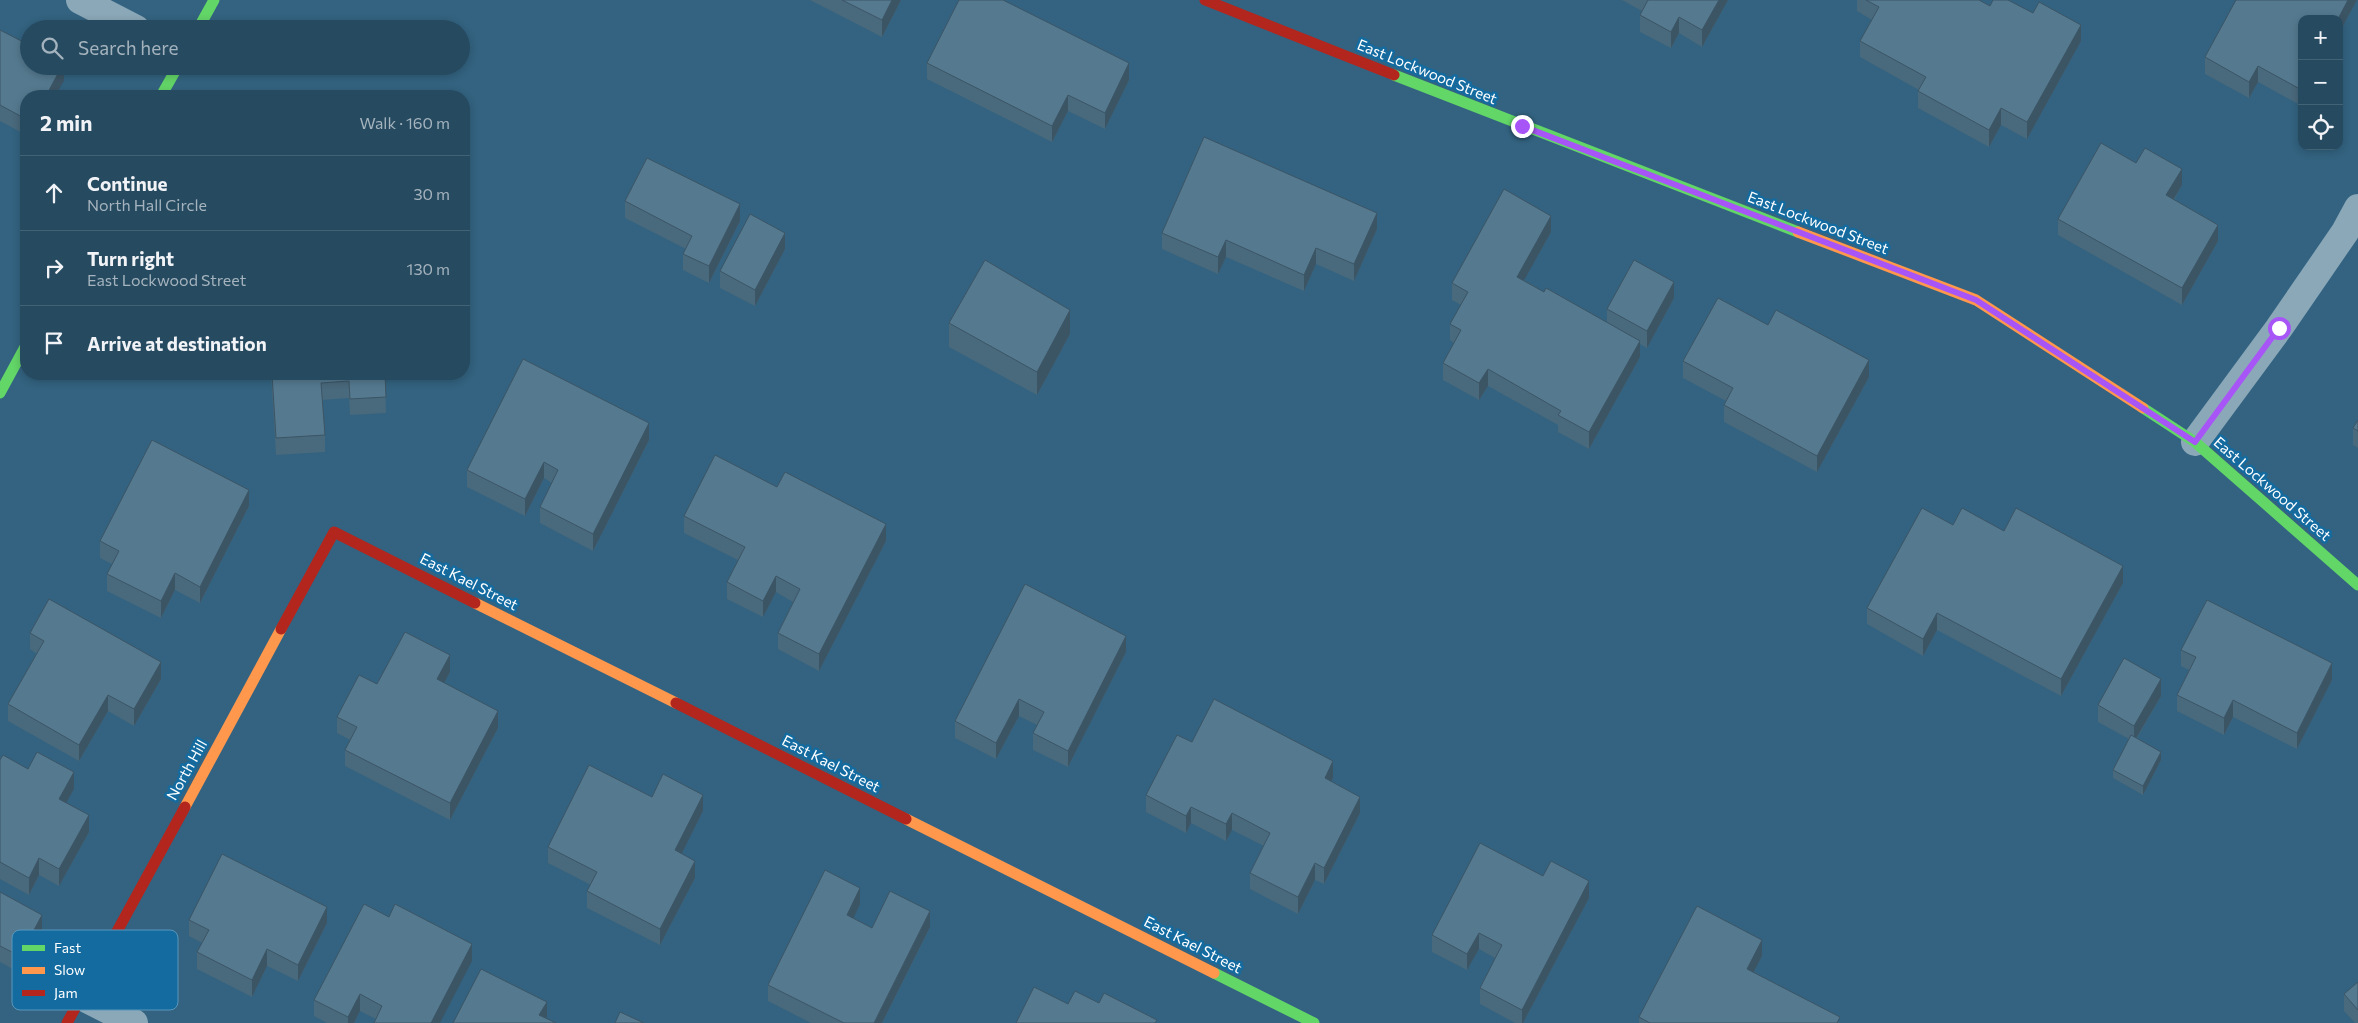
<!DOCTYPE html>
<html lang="en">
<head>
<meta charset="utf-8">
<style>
	:root { --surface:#264a60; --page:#2e5166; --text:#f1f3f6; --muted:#a4b3bd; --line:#426275 }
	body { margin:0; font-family:Commissioner,sans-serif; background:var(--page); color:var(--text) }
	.controls { position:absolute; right:15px; top:15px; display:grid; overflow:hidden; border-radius:10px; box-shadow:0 2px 8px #0003 }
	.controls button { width:45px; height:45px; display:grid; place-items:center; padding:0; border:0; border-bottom:1px solid var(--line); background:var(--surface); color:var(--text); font:25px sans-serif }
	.stop { position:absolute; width:15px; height:15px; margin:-11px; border:4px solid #a855f7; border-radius:50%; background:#fff }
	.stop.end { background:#a855f7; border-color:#fff; box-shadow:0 1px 5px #0008 }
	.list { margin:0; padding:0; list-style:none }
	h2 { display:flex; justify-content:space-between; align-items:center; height:65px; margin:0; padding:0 20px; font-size:21px }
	h2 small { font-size:16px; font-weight:400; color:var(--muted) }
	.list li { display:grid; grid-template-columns:32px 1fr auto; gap:15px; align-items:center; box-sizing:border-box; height:75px; padding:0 20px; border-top:1px solid var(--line) }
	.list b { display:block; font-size:19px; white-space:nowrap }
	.list p { margin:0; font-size:16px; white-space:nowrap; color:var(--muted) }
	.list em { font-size:16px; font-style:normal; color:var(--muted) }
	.icon { flex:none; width:28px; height:28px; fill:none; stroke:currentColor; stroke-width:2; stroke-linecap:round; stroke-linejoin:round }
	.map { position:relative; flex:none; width:2358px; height:1023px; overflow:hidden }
	.search { position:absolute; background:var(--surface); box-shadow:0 2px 8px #0003; left:20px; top:20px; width:450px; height:55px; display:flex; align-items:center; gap:12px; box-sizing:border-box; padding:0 18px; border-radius:28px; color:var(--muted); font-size:19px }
	.panel { position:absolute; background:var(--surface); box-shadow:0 2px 8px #0003; left:20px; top:90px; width:450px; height:290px; border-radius:20px }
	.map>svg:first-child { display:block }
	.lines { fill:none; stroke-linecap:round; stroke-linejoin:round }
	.street { stroke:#8ba8b8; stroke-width:28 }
	.fast { stroke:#63d668; stroke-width:11 }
	.slow { stroke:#ff974d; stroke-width:11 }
	.jam { stroke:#b3261e; stroke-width:11 }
	.wall { fill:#49697c }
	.shaded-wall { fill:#3c5565 }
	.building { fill:#557a90; stroke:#3c5565 }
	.route { stroke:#a855f7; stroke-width:6 }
	.labels { text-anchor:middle; stroke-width:5; stroke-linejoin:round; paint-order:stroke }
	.street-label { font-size:15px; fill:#fff; stroke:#136ba0 }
	.key { fill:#136ba0; stroke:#5a97bc; stroke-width:1 }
	.key-label { font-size:14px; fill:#fff }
</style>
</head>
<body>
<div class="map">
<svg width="2358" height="1023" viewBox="0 0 2358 1023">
	<rect width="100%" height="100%" fill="#336380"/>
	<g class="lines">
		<g class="street">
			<polyline points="80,0 136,29"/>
			<polyline points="2195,442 2279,328 2345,232 2358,208"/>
			<polyline points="81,996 134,1023"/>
		</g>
		<g class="fast">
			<polyline points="198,29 214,0"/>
			<polyline points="1394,75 1798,232"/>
			<polyline points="161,96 178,66"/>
			<polyline points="0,393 26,345"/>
			<polyline points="2143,408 2195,442 2358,585"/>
			<polyline points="1214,973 1314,1023"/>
		</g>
		<g class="slow">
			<polyline points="1798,232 1976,300 2143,408"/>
			<polyline points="475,603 676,703"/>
			<polyline points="185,807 281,629"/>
			<polyline points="906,819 1214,973"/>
		</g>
		<g class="jam">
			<polyline points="1205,0 1394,75"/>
			<polyline points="281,629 334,532 475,603"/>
			<polyline points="676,703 906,819"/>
			<polyline points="67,1023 185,807"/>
		</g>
	</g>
	<g class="wall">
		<polygon points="810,0 901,0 882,37"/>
		<polygon points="1622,0 1728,0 1702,47 1679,33 1671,48 1640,32 1640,15 1642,11"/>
		<polygon points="1857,0 1979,0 1990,6 2081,41 2027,139 2001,125 1989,147 1918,108 1918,91 1919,90 1860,57 1860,41 1872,20 1857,11"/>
		<polygon points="2357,0 2339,33 2339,19 2300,105 2258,82 2249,98 2205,74 2205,57"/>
		<polygon points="0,30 64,66 64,81 26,96 26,135 0,121"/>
		<polygon points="927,63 1129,80 1105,129 1068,111 1052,142 927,79"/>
		<polygon points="2136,163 2182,185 2174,200 2218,241 2182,305 2058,235 2058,219"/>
		<polygon points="625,201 740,221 709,283 683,270 683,254 686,249 625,218"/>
		<polygon points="1377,229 1354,281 1316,264 1304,291 1226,257 1218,274 1162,249 1162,233"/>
		<polygon points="1551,232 1524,280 1544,292 1607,322 1607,309 1674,298 1647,348 1640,344 1640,357 1589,449 1558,432 1558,425 1488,386 1479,400 1443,380 1443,363 1454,343 1450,340 1450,324 1461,305 1452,300 1452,283"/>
		<polygon points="785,249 755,306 720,288 720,271"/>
		<polygon points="949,323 1070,334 1037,395 949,347"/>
		<polygon points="1683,361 1869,377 1817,472 1724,422 1724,405 1726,401 1683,378"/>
		<polygon points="271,374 385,374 386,413 350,415 349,398 322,400 325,435 325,452 276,455"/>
		<polygon points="2358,420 2358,448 2353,445 2353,428"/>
		<polygon points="649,440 593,551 540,523 540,507 552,483 544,478 525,516 467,487 467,470"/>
		<polygon points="777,487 886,541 819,671 778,649 778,633 793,602 776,592 763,617 727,599 727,582 738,560 684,533 684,516"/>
		<polygon points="249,506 200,603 175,590 161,618 107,591 107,574 112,564 100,558 100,541"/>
		<polygon points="1953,525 2004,531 2123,583 2061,696 1937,630 1923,656 1867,624 1867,608"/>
		<polygon points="30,633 161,679 134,726 108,711 79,761 8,721 8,704 37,654 30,649"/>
		<polygon points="2181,650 2332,680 2297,749 2233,717 2224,735 2177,711 2177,695 2189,670 2181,666"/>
		<polygon points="1126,652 1068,767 1033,750 1033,733 1037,725 1019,716 996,759 955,738 955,721"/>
		<polygon points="450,672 444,683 498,728 450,820 345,766 345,750 350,740 337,733 337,717 377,684"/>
		<polygon points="2161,696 2137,738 2161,760 2143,795 2113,778 2113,770 2129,739 2098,722 2098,705"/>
		<polygon points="1192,742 1333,778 1331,781 1360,813 1324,884 1315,880 1298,914 1250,889 1250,873 1264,846 1232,830 1226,841 1191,823 1186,833 1146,812 1146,795"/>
		<polygon points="0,760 28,769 74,789 66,803 89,832 59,886 39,875 29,895 0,879"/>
		<polygon points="652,797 703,811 681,854 695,878 660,945 587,908 587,891 591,885 548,863 548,847"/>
		<polygon points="1543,876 1589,898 1523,1023 1515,1023 1480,1004 1480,988 1495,958 1479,949 1467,970 1432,952 1432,935"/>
		<polygon points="0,892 42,932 20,973 0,962"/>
		<polygon points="860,904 853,918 872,928 930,927 882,1023 811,1023 768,1001 768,985"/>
		<polygon points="189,920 327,923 298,981 267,966 252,997 197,969 197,952 202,943 189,936"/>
		<polygon points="1762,956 1754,972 1840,1023 1639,1023 1639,1017"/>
		<polygon points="472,961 376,1019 360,1011 354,1023 327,1023 314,1016 314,1000"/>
		<polygon points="2358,982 2358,1023 2355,1023 2344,1011 2344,994"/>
	</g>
	<g class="shaded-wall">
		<polygon points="892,0 901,0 882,37 882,20"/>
		<polygon points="1719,0 1728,0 1702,47 1702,30"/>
		<polygon points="2348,0 2357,0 2339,33 2339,19 2338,19"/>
		<polygon points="1679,17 1679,33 1671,48 1671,32"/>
		<polygon points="2081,25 2081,41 2027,139 2027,122"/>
		<polygon points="1129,63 1129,80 1105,129 1105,113"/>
		<polygon points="62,66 64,66 64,81 55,96 46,96"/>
		<polygon points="2258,66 2258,82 2249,98 2249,82"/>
		<polygon points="2302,85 2302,101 2300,105 2300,89"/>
		<polygon points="1068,95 1068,111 1052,142 1052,126"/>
		<polygon points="2001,108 2001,125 1989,147 1989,130"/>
		<polygon points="2182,169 2182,185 2166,212 2166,195"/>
		<polygon points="740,204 740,221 709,283 709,266"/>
		<polygon points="1377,213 1377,229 1354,281 1354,264"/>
		<polygon points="1551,216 1551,232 1517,293 1517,277"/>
		<polygon points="2218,225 2218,241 2182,305 2182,288"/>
		<polygon points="785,233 785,249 755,306 755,290"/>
		<polygon points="1226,240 1226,257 1218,274 1218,257"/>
		<polygon points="1316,248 1316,264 1304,291 1304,275"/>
		<polygon points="1674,282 1674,298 1647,348 1647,331"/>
		<polygon points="1070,310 1070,334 1037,395 1037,372"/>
		<polygon points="1640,341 1640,357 1589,449 1589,432"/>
		<polygon points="1869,360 1869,377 1817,472 1817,456"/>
		<polygon points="1488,369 1488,386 1479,400 1479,383"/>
		<polygon points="649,423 649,440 593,551 593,534"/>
		<polygon points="544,462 544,478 525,516 525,499"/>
		<polygon points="249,490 249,506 200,603 200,587"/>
		<polygon points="886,524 886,541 819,671 819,654"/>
		<polygon points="2123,566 2123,583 2061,696 2061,679"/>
		<polygon points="175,573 175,590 161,618 161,601"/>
		<polygon points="776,576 776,592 763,617 763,601"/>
		<polygon points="1937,613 1937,630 1923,656 1923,639"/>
		<polygon points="1126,636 1126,652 1068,767 1068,751"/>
		<polygon points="450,655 450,672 437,696 437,679"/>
		<polygon points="161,662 161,679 134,726 134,709"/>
		<polygon points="2332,663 2332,680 2297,749 2297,733"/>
		<polygon points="2161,679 2161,696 2134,742 2134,726"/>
		<polygon points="108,695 108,711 79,761 79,745"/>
		<polygon points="1019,699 1019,716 996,759 996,743"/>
		<polygon points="2233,700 2233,717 2224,735 2224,718"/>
		<polygon points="498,711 498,728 450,820 450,803"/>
		<polygon points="2161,752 2161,760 2143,795 2143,786"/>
		<polygon points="1333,761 1333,778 1325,794 1325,778"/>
		<polygon points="74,772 74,789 59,816 59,799"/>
		<polygon points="703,795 703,811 675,867 675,850"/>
		<polygon points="1360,797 1360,813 1324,884 1324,868"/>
		<polygon points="1191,807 1191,823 1186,833 1186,816"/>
		<polygon points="1232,813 1232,830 1226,841 1226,824"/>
		<polygon points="89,815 89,832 59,886 59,869"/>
		<polygon points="39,858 39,875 29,895 29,878"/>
		<polygon points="695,861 695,878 660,945 660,929"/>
		<polygon points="1315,863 1315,880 1298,914 1298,897"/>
		<polygon points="1589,881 1589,898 1523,1023 1522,1023 1522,1010"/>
		<polygon points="860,888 860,904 847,932 847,915"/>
		<polygon points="327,907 327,923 298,981 298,965"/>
		<polygon points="930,911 930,927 882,1023 874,1023"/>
		<polygon points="42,915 42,932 20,973 20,956"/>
		<polygon points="1479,933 1479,949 1467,970 1467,954"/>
		<polygon points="1762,940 1762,956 1747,985 1747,969"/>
		<polygon points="472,944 472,961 440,1023 431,1023"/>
		<polygon points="267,949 267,966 252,997 252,980"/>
		<polygon points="360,994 360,1011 354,1023 348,1023 348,1017"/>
		<polygon points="547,1002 547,1018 539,1015"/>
	</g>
	<g class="building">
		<polygon points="842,0 892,0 882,20"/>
		<polygon points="959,0 1003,0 1129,63 1105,113 1068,95 1052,126 927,63"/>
		<polygon points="1648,0 1719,0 1702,30 1679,17 1671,32 1640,15"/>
		<polygon points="1866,0 1979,0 1990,6 1993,0 2008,0 2033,13 2039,2 2081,25 2027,122 2001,108 1989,130 1918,91 1926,77 1860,41 1879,7"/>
		<polygon points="2236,0 2348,0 2338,19 2302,19 2302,85 2300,89 2258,66 2249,82 2205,57"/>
		<polygon points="0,30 29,45 29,66 62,66 46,96 26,96 26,119 0,105"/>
		<polygon points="1204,137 1377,213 1354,264 1316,248 1304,275 1226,240 1218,257 1162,233"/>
		<polygon points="2101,143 2136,163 2145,148 2182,169 2166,195 2218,225 2182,288 2058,219"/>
		<polygon points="647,158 740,204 709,266 683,254 692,236 625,201"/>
		<polygon points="1504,189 1551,216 1517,277 1544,292 1546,288 1640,341 1589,432 1558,415 1561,411 1488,369 1479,383 1443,363 1461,330 1450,324 1468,292 1452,283"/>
		<polygon points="750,214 785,233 755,290 720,271"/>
		<polygon points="985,260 1070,310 1037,372 949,323"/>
		<polygon points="1634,260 1674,282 1647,331 1607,309"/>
		<polygon points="1718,298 1768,325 1776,310 1869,360 1817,456 1724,405 1733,388 1683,361"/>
		<polygon points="523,359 649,423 593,534 540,507 558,470 544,462 525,499 467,470"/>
		<polygon points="272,374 385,374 386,397 350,399 349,381 321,383 325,435 276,438"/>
		<polygon points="2358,420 2358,431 2353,428"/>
		<polygon points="152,440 249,490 200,587 175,573 161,601 107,574 119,551 100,541"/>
		<polygon points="715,455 777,487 785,472 886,524 819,654 778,633 800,589 776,576 763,601 727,582 745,547 684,516"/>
		<polygon points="1922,508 1953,525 1962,508 2004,531 2016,508 2123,566 2061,679 1937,613 1923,639 1867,608"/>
		<polygon points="1025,584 1126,636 1068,751 1033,733 1044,712 1019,699 996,743 955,721"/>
		<polygon points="49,599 161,662 134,709 108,695 79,745 8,704 44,641 30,633"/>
		<polygon points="2207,600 2332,663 2297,733 2233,700 2224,718 2177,695 2196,657 2181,650"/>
		<polygon points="405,632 450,655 437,679 498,711 450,803 345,750 357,727 337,717 359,675 377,684"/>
		<polygon points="2124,658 2161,679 2134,726 2098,705"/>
		<polygon points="1214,699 1333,761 1325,778 1360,797 1324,868 1315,863 1298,897 1250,873 1270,833 1232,813 1226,824 1191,807 1186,816 1146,795 1177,735 1192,742"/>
		<polygon points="2131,735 2161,752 2143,786 2113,770"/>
		<polygon points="37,752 74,772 59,799 89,815 59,869 39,858 29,878 0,862 0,760 3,755 28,769"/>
		<polygon points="589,765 652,797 663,774 703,795 675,850 695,861 660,929 587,891 597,872 548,847"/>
		<polygon points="1480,843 1543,876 1551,861 1589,881 1522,1010 1480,988 1502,945 1479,933 1467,954 1432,935"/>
		<polygon points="222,854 327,907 298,965 267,949 252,980 197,952 209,930 189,920"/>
		<polygon points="825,870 860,888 847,915 872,928 890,891 930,911 874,1023 844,1023 768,985"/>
		<polygon points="0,892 42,915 20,956 0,946"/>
		<polygon points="364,904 389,917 395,904 472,944 431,1023 374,1023 382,1006 360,994 348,1017 314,1000"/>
		<polygon points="1697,906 1762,940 1747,969 1840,1017 1837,1023 1650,1023 1639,1017"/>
		<polygon points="481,969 547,1002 539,1015 556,1023 453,1023"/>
		<polygon points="2358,982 2358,1010 2344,994"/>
		<polygon points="1034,987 1068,1004 1075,991 1099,1003 1104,993 1157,1020 1155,1023 1016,1023"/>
		<polygon points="620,1012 644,1023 615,1023"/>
	</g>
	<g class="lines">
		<polyline class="route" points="1522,126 1976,300 2195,442 2279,328"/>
	</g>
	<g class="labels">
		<g class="street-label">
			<text transform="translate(1427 72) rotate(22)" y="5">East Lockwood Street</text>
			<text transform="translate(1818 223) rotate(21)" y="5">East Lockwood Street</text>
			<text transform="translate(2272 489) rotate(41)" y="5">East Lockwood Street</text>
			<text transform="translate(469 582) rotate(27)" y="5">East Kael Street</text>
			<text transform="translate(831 764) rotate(27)" y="5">East Kael Street</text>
			<text transform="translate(187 770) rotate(-61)" y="5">North Hill</text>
			<text transform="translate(1193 945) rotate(27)" y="5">East Kael Street</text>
		</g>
	</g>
	<rect x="12" y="930" width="166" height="80" rx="8" class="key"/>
	<rect x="22" y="945" width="23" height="6" fill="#63d668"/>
	<rect x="22" y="967" width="23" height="7" fill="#ff974d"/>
	<rect x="22" y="990" width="23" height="6" fill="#b3261e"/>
	<g class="key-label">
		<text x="54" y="953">Fast</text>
		<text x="54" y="975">Slow</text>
		<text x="54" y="998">Jam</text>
	</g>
</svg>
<div class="controls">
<button>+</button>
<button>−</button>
<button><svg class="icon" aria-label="locate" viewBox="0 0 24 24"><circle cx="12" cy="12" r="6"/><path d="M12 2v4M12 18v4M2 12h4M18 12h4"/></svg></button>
</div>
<div class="stop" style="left:2279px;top:328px"></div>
<div class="stop end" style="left:1522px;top:126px"></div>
<div class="search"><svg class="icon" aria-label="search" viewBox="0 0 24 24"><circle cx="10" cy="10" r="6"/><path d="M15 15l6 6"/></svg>Search here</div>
<section class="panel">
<h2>2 min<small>Walk · 160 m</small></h2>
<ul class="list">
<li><svg class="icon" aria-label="ahead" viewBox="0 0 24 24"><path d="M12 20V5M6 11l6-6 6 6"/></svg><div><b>Continue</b><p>North Hall Circle</p></div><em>30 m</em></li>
<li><svg class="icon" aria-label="right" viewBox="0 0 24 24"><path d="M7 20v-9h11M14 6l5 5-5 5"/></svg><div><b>Turn right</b><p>East Lockwood Street</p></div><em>130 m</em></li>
<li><svg class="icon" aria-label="arrive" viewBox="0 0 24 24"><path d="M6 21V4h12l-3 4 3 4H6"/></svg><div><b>Arrive at destination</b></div></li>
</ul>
</section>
</div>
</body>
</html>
